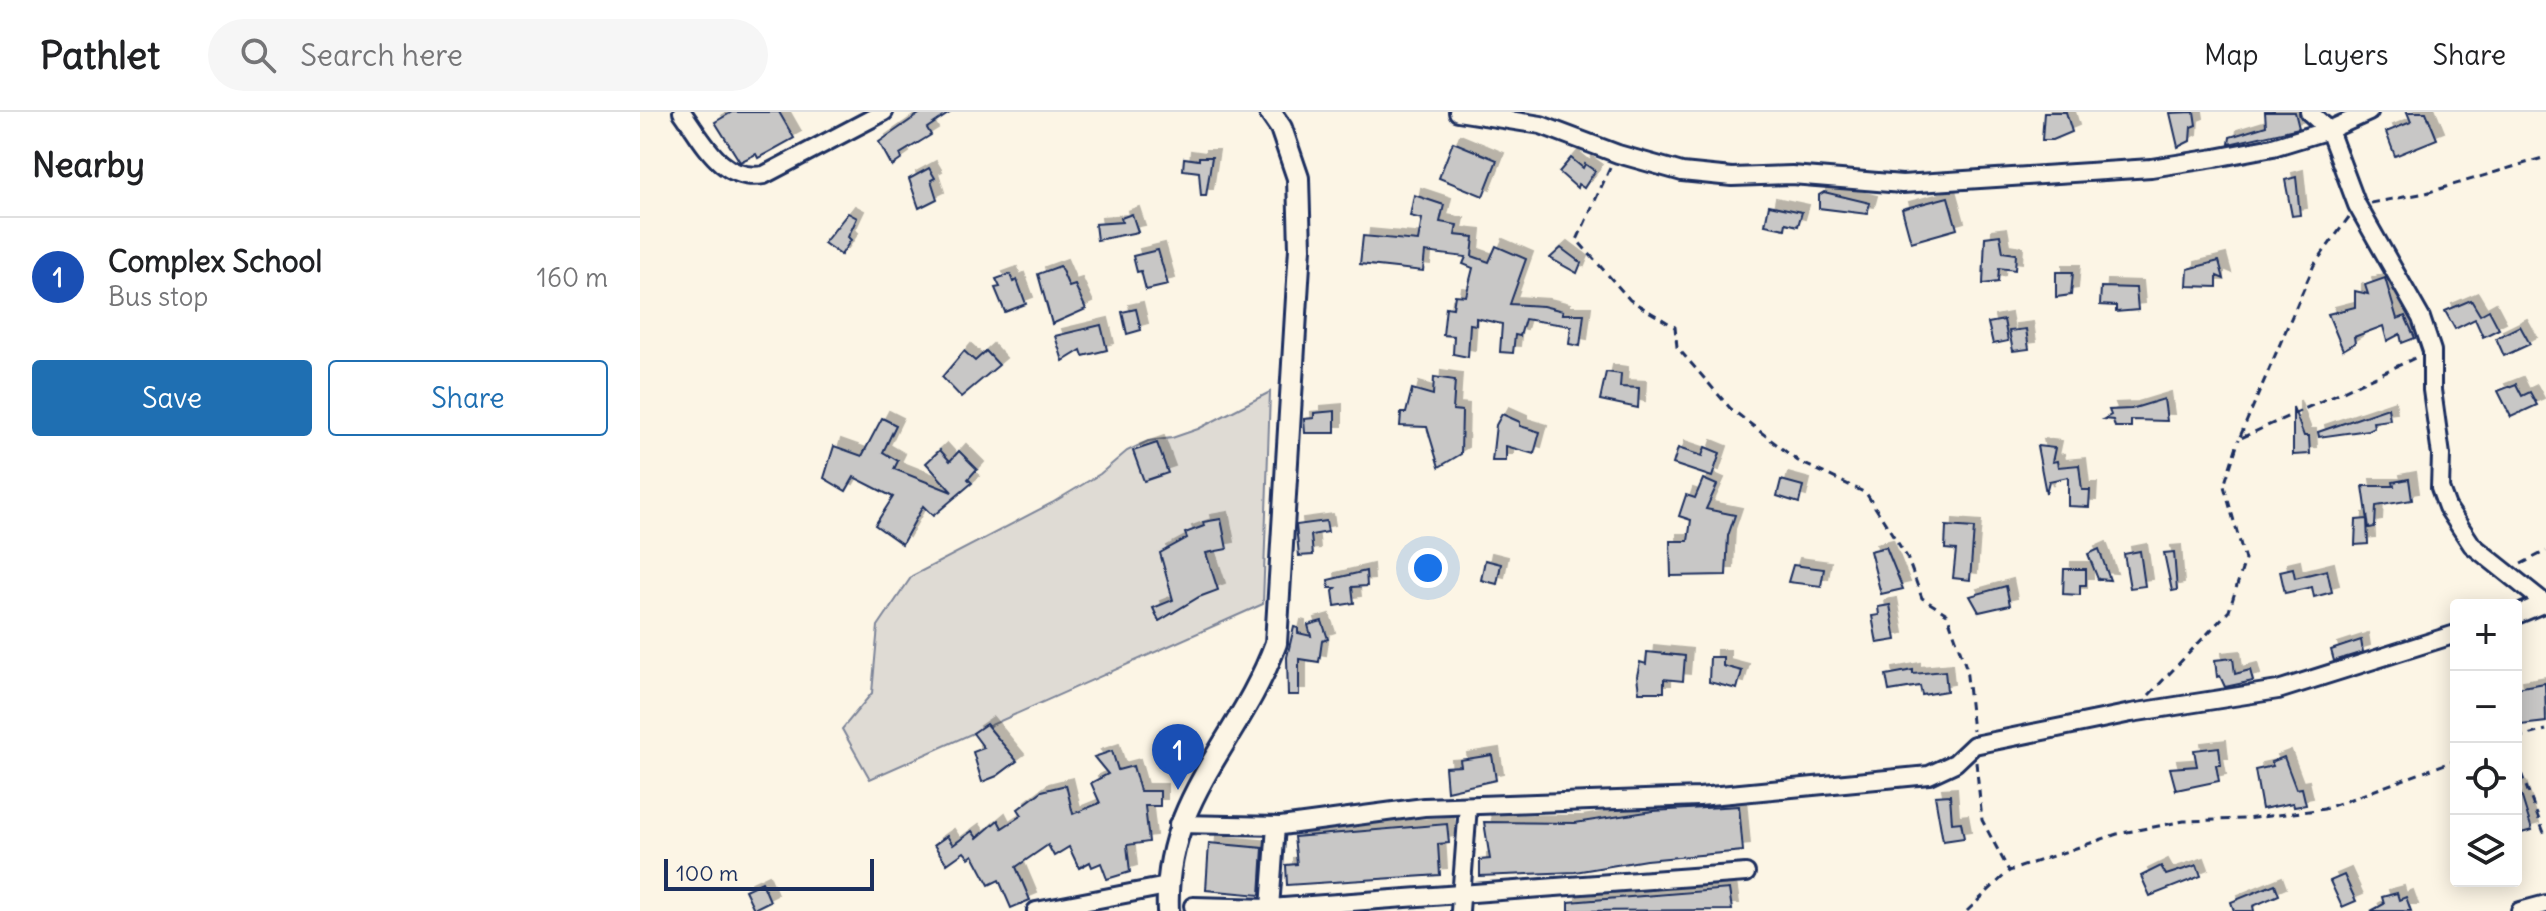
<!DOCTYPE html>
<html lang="en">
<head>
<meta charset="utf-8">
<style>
	:root { --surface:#fff; --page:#f6f6f6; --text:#202124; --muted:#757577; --line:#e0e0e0; --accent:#1f6fb2 }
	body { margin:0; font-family:Delius,sans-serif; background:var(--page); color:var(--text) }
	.controls { position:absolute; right:24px; bottom:24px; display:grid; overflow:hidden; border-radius:8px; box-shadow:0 4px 20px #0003 }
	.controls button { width:72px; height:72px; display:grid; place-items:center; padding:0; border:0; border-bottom:2px solid var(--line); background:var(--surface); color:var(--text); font:40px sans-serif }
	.scale { position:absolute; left:24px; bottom:20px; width:210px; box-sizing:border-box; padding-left:8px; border:4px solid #1b2f5e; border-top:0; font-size:22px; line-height:28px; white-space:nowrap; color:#1b2f5e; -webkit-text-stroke:6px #fcf5e5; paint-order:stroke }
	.you { position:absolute; left:788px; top:456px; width:28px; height:28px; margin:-20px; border:6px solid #fff; border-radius:50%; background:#1a73e8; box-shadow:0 0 0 12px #1a73e833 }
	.badge { display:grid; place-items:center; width:52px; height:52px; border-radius:50%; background:var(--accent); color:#fff; font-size:26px; font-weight:700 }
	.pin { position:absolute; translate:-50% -66px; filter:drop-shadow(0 2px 4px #0008) }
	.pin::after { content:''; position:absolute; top:42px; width:28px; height:24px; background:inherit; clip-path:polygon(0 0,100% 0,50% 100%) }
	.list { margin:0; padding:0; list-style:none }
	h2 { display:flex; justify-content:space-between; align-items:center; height:104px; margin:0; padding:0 32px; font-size:34px }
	h2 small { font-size:26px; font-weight:400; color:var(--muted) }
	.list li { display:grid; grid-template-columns:52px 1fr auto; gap:24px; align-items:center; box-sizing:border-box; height:120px; padding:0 32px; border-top:2px solid var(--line) }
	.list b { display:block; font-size:30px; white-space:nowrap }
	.list p { margin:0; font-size:26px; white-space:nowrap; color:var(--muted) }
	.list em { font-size:26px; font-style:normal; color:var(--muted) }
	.actions { display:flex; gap:16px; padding:24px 32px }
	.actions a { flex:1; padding:18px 0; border:2px solid var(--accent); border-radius:8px; text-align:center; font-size:28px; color:var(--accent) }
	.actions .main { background:var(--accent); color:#fff }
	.icon { flex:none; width:44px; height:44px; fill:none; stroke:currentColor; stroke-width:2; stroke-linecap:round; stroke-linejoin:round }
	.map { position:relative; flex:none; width:1906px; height:799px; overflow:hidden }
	header { display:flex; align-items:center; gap:48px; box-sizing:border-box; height:112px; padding:0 40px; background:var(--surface); border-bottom:2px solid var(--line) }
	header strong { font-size:38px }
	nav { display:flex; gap:44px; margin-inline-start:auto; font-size:28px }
	.search { width:560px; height:72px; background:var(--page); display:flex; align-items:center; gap:20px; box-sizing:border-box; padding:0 28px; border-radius:44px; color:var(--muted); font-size:30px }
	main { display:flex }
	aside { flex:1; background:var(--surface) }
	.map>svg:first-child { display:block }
	.green { fill:#dfdbd4; stroke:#7d8599; stroke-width:2 }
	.building { fill:#c8c7c6; stroke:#1b2f5e; stroke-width:2; filter:url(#shadow) }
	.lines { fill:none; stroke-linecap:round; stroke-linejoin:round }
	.minor-casing { stroke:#1b2f5e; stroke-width:22 }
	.major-casing { stroke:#1b2f5e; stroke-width:26 }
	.path { stroke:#1b2f5e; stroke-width:3; stroke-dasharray:8 6; stroke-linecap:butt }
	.minor { stroke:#fcf5e5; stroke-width:16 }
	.major { stroke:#fcf5e5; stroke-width:20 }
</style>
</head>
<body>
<header>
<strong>Pathlet</strong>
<div class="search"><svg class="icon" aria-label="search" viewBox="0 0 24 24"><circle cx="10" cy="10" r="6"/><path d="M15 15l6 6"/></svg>Search here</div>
<nav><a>Map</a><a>Layers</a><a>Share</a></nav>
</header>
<main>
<aside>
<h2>Nearby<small></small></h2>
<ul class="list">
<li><span class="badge" style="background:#1a4fb4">1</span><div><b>Complex School</b><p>Bus stop</p></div><em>160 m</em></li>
</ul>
<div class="actions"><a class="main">Save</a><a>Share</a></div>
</aside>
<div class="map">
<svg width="1906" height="799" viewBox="0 0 1906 799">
	<defs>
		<filter id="shadow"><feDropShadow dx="7" dy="-7" stdDeviation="0" flood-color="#0004"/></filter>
	</defs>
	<rect width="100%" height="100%" fill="#fcf5e5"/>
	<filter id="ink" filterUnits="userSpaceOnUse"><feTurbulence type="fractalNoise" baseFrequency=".0125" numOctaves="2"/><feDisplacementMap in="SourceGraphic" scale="16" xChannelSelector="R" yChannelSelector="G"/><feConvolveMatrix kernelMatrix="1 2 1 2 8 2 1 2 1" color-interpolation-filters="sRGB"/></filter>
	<g filter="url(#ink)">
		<polygon class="green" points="630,280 623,492 230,667 202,617 232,581 238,514 272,464 412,391 460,362 487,339 508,329 532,326 558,317"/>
		<g class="building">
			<polygon points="92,0 139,0 154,26 118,46 116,42 100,50 75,10"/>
			<polygon points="282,0 311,0 287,16 291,23 260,42 262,47 252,54 239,30"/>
			<polygon points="1404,0 1426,0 1432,20 1413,28 1402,28"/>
			<polygon points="1554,0 1556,13 1551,15 1550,29 1538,35 1530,1"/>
			<polygon points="1625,0 1655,0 1659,16 1589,32 1590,25 1626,14"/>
			<polygon points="1767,0 1786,0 1797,27 1755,44 1746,20 1771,10"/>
			<polygon points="813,30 857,48 843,84 799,66"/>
			<polygon points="559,45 572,45 566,84 561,84 559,60 543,58 544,46 559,48"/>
			<polygon points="931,46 943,56 945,52 955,59 944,76 938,72 937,76 919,60"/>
			<polygon points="289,56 295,66 291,68 297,87 279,96 269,67"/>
			<polygon points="1656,65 1660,103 1652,104 1645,68"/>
			<polygon points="1184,80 1230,91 1227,102 1179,96 1179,83"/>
			<polygon points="774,83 804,93 800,110 817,113 815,123 834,125 832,144 849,150 856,134 886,147 870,192 903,194 923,199 922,202 944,202 940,234 929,232 931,214 885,207 880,224 875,223 873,241 860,240 862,212 836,206 836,213 830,212 828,245 813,242 814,224 803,223 806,195 813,196 815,183 826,184 833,156 823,152 826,145 785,140 783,159 720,152 723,124 778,129 782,107 770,104"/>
			<polygon points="1308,85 1317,117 1271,130 1262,97"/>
			<polygon points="1129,93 1162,100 1158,114 1146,111 1145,117 1125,113"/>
			<polygon points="208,101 217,106 208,125 211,128 201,143 184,131"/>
			<polygon points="492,102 498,120 457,128 455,112 482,110 481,106"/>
			<polygon points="1360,123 1363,140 1376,142 1375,158 1359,156 1358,170 1343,172 1345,125"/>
			<polygon points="921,136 941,151 937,161 910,146"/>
			<polygon points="518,138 528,173 506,178 501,159 497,160 493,144"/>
			<polygon points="1579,149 1584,167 1577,164 1577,175 1547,174 1548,157"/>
			<polygon points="420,154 429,175 435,173 446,197 412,212 398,162"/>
			<polygon points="1416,160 1433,160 1431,183 1416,185"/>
			<polygon points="370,162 373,170 377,168 386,192 365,200 355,176 360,175 356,167"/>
			<polygon points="1745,166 1757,207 1765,204 1775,226 1762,231 1760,222 1747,229 1743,214 1714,225 1715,231 1703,238 1688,202 1715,195 1715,179 1728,182 1725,173"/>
			<polygon points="1461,175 1496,176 1498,198 1476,200 1476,194 1460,193"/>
			<polygon points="1831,188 1840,203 1849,198 1859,217 1843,225 1835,207 1815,217 1805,199"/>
			<polygon points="496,197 501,218 487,222 482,200"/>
			<polygon points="1364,208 1368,229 1353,232 1348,211"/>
			<polygon points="461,213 467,238 443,244 441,238 423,249 415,224"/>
			<polygon points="1880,214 1890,232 1864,244 1856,226"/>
			<polygon points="1386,217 1389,237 1373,239 1369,219"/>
			<polygon points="324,239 335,249 346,239 359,253 321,285 302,265"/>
			<polygon points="966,260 981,262 980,275 999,276 998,296 960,288"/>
			<polygon points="794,265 815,268 813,298 822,299 821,342 799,355 787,315 760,314 761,301 766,301 772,277 793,283"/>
			<polygon points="1876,272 1882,284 1890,280 1897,293 1871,305 1858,279"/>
			<polygon points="1524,287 1527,309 1491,308 1491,315 1475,315 1473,308 1464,307 1471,303 1469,298 1491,297"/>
			<polygon points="1653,295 1664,324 1669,324 1670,342 1653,343"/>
			<polygon points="1748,296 1750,308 1733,310 1734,315 1728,318 1679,325 1678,320"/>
			<polygon points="695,299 695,321 665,321 664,307 674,306 674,301"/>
			<polygon points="862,302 880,310 880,314 900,320 894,342 866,334 866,349 852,349 856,313"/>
			<polygon points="242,306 256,313 243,340 258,349 254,357 312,380 286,351 300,338 310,349 319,339 337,357 328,367 332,371 293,404 283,394 262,432 235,413 253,385 214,365 206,379 184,366 194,334 222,344"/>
			<polygon points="517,331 528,361 504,369 493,339"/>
			<polygon points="1397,334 1415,336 1412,350 1417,349 1418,355 1439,353 1442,378 1450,378 1449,395 1428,394 1428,365 1409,369 1406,381"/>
			<polygon points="1065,335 1080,341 1072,365 1033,352 1038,336 1062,344"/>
			<polygon points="1063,367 1077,373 1066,397 1095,403 1088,424 1086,463 1031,464 1030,429 1048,429 1051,408 1039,404 1046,383 1055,386"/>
			<polygon points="1769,367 1772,388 1736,394 1735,415 1729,416 1723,374 1754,374 1753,370"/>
			<polygon points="1141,368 1163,374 1159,391 1137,384"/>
			<polygon points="581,407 587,437 566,441 578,478 559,485 519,509 513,496 533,488 520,441 547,426 545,421 564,414 563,410"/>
			<polygon points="1727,407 1728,432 1715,433 1716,408"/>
			<polygon points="686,409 688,420 671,423 673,443 659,444 656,413"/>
			<polygon points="1306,414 1334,416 1330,468 1313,466 1316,438 1305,437"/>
			<polygon points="1246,435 1263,477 1241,482 1230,439"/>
			<polygon points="1459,437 1470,468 1458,467 1448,442"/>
			<polygon points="1500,439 1505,474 1490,476 1484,442"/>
			<polygon points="1534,440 1537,478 1532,479 1524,441"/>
			<polygon points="845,448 861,452 857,472 841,468"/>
			<polygon points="1153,453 1184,457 1181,474 1148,470"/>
			<polygon points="1653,456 1655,466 1687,458 1692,480 1674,485 1672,475 1645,481 1640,459"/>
			<polygon points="1424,457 1446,457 1446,473 1440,473 1440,483 1423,482"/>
			<polygon points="726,459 727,474 712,475 714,491 695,494 693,479 696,476 689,476 688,468"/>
			<polygon points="1366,474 1370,493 1339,500 1330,484"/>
			<polygon points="1250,493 1256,528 1237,531 1232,504 1239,503 1238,495"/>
			<polygon points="682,509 688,527 682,529 679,550 659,547 659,583 648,583 647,545 654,515 658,516 658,521 671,524 668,513"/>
			<polygon points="1721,528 1723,540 1694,549 1691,538"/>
			<polygon points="1007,540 1045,544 1043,569 1024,567 1024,580 999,580 997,564 1000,550 1006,552"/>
			<polygon points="1070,545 1083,545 1083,554 1102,559 1097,577 1069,570"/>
			<polygon points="1593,546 1595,562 1610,558 1613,569 1585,575 1580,564 1577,565 1575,548"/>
			<polygon points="1273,558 1273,562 1305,559 1307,579 1282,583 1280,574 1249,579 1246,563"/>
			<polygon points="1905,571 1906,610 1881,613 1876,576"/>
			<polygon points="346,612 377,649 357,664 342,670 333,640 344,636 333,621"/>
			<polygon points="1579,635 1581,653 1576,653 1579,669 1536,678 1530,656 1557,654 1554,638"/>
			<polygon points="472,639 478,658 493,654 500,679 520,679 520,694 505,694 509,730 487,733 490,760 467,767 461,751 452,755 450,750 439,756 429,735 414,744 408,733 376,755 390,788 371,796 359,768 349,773 333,743 329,746 324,740 307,752 294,733 307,724 313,733 332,719 337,726 358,708 362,716 382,703 378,697 402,679 426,673 433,702 460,691 451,671 468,662 454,645"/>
			<polygon points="852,643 856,668 807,679 805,655 821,654 820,648"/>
			<polygon points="1644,645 1656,677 1662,676 1666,693 1654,695 1653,691 1622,697 1615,658 1633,654 1631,650"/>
			<polygon points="1879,676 1892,718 1878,722 1876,677"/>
			<polygon points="1310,683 1312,711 1321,710 1324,726 1303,729 1295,684"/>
			<polygon points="1099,694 1103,739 1006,748 935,760 840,764 840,748 850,747 844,710 935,711 1013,699"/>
			<polygon points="807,712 809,731 798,732 800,763 647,773 646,753 657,752 654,725"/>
			<polygon points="569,731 623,736 620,783 566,778"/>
			<polygon points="1557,753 1561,764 1510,784 1501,764 1521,754 1526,763"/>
			<polygon points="1704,763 1716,789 1702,795 1690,769"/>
			<polygon points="122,770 130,789 114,797 105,778"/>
			<polygon points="1635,772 1639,783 1613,794 1614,799 1594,799 1591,790"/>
			<polygon points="1089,777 1092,798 929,799 929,790"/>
			<polygon points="1757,781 1759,788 1766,785 1771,799 1731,799 1744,792 1742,785"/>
		</g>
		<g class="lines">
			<g class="minor-casing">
				<g id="minor">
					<path d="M42,0C64,30 81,70 124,63L244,0"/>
					<polyline points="818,0 901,13 978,42 1042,60 1092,65 1152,63 1262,72 1511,56 1575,46 1633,35 1689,18 1729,0"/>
					<polyline points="1669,0 1689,18 1717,93 1781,206 1792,239 1792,278 1801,343 1800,376 1807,395 1832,433 1906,492"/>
					<polyline points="1876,503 1905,491"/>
					<polyline points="538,712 641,714 784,695 1059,685 1289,663 1315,651 1334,633 1491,601 1638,578 1816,522"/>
					<polyline points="636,714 630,796 1106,761"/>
					<polyline points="553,794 630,796 630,799"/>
					<polyline points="396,799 527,774"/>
					<polyline points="820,799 828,694"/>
					<polyline points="1880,799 1906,792"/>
				</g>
			</g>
			<g class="major-casing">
				<path id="major" d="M528,799C523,687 600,630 636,531L660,136L658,66L641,16L630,0"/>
			</g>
			<g class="path">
				<polyline points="970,56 937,128 990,188 1035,215 1037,235 1090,296 1158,349 1226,381 1267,445 1282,486 1307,502 1326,555 1333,619"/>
				<polyline points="1731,91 1786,81 1906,45"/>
				<polyline points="1709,105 1674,153 1599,327 1777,245"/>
				<polyline points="1881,452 1906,439"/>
				<polyline points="1509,583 1589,499 1605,448 1584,374 1599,327"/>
				<polyline points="1876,626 1906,618"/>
				<polyline points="1876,648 1906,726"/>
				<polyline points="1336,650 1342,708 1369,759 1477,722 1544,709 1606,707 1684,697 1816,648"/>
				<polyline points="1327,799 1369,759"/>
			</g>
			<use href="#minor" class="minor"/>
			<use href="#major" class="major"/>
		</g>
	</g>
</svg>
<div class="controls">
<button>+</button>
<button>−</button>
<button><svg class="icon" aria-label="locate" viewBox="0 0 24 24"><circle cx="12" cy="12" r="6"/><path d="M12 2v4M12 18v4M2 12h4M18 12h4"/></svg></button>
<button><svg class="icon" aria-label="layers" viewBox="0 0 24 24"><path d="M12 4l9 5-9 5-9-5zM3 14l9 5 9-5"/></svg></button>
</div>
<div class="scale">100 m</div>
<div class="you"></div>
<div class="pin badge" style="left:538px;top:678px;background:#1a4fb4">1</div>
</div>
</main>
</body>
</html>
